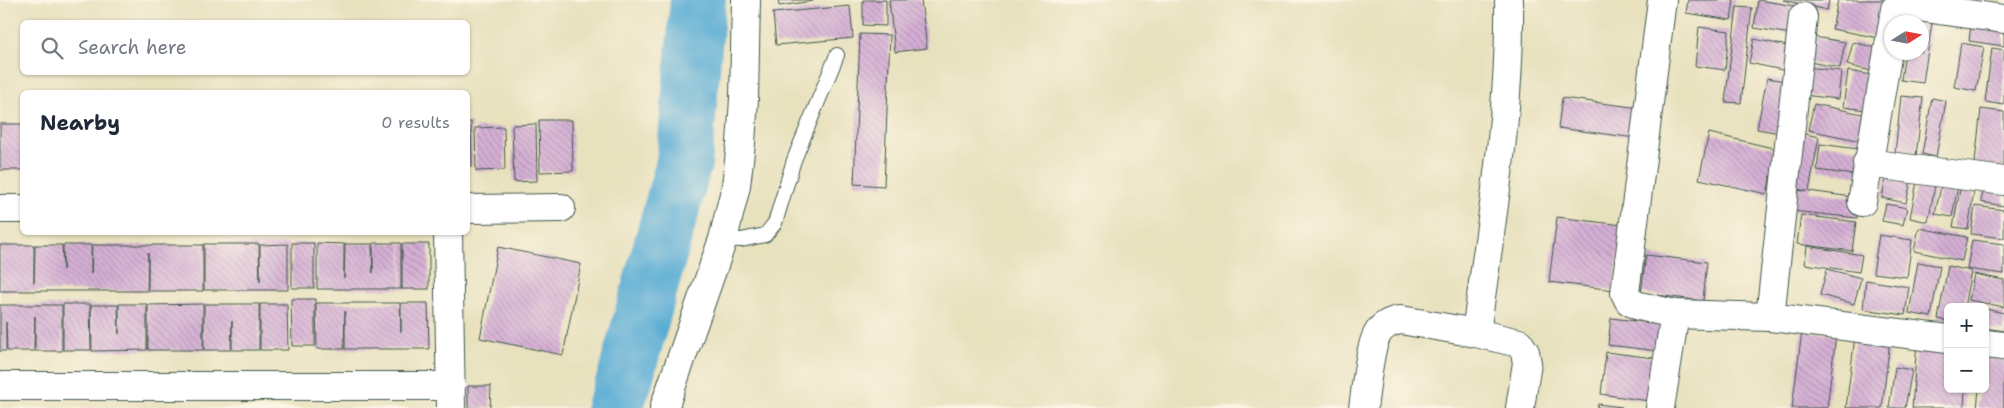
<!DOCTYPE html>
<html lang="en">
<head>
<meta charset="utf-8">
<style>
	:root { --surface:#fff; --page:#f2f2f3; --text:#1f2937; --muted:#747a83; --line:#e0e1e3 }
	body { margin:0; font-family:"Shantell Sans",sans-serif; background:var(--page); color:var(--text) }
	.controls { position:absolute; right:15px; bottom:15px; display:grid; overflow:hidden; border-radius:8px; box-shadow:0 1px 4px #0004 }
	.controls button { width:45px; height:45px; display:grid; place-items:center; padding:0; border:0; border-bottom:1px solid var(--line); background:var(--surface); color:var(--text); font:25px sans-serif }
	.compass { position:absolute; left:1884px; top:15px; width:45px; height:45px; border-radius:50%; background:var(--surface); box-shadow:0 1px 4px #0004; rotate:79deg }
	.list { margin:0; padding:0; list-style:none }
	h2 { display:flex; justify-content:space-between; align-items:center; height:65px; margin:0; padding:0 20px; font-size:21px }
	h2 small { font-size:16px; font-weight:400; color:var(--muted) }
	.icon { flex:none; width:28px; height:28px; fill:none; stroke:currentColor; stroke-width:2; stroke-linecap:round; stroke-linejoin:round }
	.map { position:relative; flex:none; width:2004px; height:408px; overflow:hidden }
	.search { position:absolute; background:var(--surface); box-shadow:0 1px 4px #0004; left:20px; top:20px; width:450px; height:55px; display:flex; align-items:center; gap:12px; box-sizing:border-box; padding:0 18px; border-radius:8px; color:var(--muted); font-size:19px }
	.panel { position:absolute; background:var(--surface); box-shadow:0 1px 4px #0004; left:20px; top:90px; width:450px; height:145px; border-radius:8px }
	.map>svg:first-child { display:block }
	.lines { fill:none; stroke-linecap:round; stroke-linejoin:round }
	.river { stroke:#59acd4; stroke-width:56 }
	.building { fill:url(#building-back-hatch) }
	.service-casing { stroke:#3d5649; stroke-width:16 }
	.minor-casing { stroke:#3d5649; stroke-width:30 }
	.service { stroke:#fff; stroke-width:14 }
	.minor { stroke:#fff; stroke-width:28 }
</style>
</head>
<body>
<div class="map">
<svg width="2004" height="408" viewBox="0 0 2004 408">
	<defs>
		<pattern id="building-back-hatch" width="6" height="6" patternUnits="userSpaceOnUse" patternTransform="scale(1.25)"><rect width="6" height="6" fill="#d6b0d6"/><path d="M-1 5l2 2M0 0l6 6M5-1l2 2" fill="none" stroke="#ad90ae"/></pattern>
	</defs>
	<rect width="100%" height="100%" fill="#fcf5e5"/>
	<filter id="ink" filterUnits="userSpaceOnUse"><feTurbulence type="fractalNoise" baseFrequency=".02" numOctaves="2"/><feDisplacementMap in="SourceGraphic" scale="10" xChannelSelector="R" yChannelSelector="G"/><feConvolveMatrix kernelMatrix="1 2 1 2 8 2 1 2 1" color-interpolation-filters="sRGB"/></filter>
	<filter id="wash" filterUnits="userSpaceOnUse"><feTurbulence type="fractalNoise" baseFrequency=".0096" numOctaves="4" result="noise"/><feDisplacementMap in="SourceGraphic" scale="20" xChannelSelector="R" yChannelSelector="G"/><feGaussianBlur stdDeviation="1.12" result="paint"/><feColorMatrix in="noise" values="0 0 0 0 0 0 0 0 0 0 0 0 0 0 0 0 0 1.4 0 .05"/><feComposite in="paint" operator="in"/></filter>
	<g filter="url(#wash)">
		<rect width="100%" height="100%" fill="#e8e1be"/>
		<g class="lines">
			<polyline class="river" points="614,408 624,382 684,163 698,0"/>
		</g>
		<g id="blocks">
			<g class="building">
				<polygon points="778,0 813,0 813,1 779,6"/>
				<polygon points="863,0 886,0 886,26 863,25"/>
				<polygon points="889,0 921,0 927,48 895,52"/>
				<polygon points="1688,0 1734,0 1731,20 1686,13"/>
				<polygon points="1758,0 1801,7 1797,35 1754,28"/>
				<polygon points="1783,0 1829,0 1827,10"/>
				<polygon points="1838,0 1886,0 1879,38 1832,29"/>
				<polygon points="850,6 853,38 776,45 773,13"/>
				<polygon points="1737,7 1752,8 1741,103 1725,102"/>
				<polygon points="1911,13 1933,16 1923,83 1901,80 1905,52 1922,52 1922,22 1910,22"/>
				<polygon points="1972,18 2004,23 2004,46 1969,41"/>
				<polygon points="1699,27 1729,31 1725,70 1695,66"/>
				<polygon points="860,34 890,35 884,186 854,184"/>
				<polygon points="1814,37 1845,42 1840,68 1810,62"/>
				<polygon points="1754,39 1797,48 1792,72 1749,63"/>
				<polygon points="1853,42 1876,48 1871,71 1847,65"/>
				<polygon points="1961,43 1984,47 1976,91 1954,87"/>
				<polygon points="1992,48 2004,50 2004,105 1985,102"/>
				<polygon points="1806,67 1841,71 1838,99 1803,95"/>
				<polygon points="1848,71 1872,75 1867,110 1843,107"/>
				<polygon points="1767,78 1790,82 1780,133 1757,129"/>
				<polygon points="1901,96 1923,98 1916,156 1895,153"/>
				<polygon points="1562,98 1640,108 1636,138 1558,128"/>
				<polygon points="1932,98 1946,101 1936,157 1922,154"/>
				<polygon points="1814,104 1872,116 1867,142 1808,130"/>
				<polygon points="1981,109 2004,112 2004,174 1974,171"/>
				<polygon points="539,120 572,120 573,171 540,172"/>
				<polygon points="468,122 471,122 472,166 468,166"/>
				<rect x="0" y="124" width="22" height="46"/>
				<polygon points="536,124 537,181 514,182 512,125"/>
				<polygon points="504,127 505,170 476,171 475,128"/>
				<polygon points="1796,132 1819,137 1809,191 1859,198 1857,218 1792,211 1795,190 1807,191 1786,187"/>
				<polygon points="1709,133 1777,149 1767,194 1699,179"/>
				<polygon points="1820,144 1866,150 1862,176 1817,170"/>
				<polygon points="1888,167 1913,172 1906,203 1882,198"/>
				<polygon points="1919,171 1937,175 1928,222 1910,218"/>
				<polygon points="1943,177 1959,181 1952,217 1935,214"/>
				<polygon points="1985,182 2004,185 2004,206 1981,202"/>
				<polygon points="1961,183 1975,185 1968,229 1953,227"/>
				<polygon points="1886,204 1907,208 1903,225 1882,221"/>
				<polygon points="1975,206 2004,210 2004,238 1971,234"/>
				<polygon points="1801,215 1856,222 1852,251 1797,244"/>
				<polygon points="1557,217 1622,225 1614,290 1549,282"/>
				<polygon points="1919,228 1967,237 1962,261 1914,251"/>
				<polygon points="1879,235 1912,240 1907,277 1873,273"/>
				<polygon points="1972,240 2004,244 2004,274 1967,269"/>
				<rect x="292" y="243" width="22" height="45"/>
				<polygon points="317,243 344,244 344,278 345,244 372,244 373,273 373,243 401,243 401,289 317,289"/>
				<polygon points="204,244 259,244 260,282 260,245 288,244 288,290 204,290"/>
				<rect x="402" y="244" width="27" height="45"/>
				<polygon points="0,245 34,245 34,283 35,245 62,245 63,270 63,245 91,245 91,274 92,245 203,245 203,291 148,291 148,253 147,291 0,291"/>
				<polygon points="1807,246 1862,255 1859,272 1805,264"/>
				<polygon points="498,247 581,264 563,355 480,338"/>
				<polygon points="1646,255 1707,262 1703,301 1641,293"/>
				<polygon points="1918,262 1940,266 1931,317 1909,313"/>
				<polygon points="1948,266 1971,271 1964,307 1948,307 1948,321 1938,319"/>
				<polygon points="1827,269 1861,278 1854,304 1820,295"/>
				<polygon points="1974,274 2004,280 2004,307 1969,300"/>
				<polygon points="1866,280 1909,287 1905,315 1863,309"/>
				<polygon points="291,299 315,299 315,346 292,346"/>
				<polygon points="316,303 400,303 401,332 401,303 428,303 429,349 345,349 345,311 344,349 317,349"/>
				<polygon points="63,304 90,304 91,350 63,350"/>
				<polygon points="119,304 147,304 147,350 92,351 91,305 118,305 119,334"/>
				<polygon points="203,304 203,350 148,350 148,305"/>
				<polygon points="204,304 259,304 259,350 232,350 232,321 231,350 204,350"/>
				<polygon points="260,304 287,304 288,350 260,350"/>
				<polygon points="0,305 62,305 62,351 35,351 35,316 34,351 7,351 6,322 6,351 0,351"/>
				<polygon points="1985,309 2004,313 2004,331 1985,328"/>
				<polygon points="1611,318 1661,324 1658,351 1608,345"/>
				<polygon points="1802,331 1836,335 1827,408 1792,408"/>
				<polygon points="1855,336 1890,340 1882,408 1846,408"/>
				<polygon points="1917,341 1948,344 1948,389 1965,389 1964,408 1912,408"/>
				<polygon points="1985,351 2004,353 2004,408 1977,408 1979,389 1985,389"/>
				<polygon points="1606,352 1654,358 1649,401 1601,394"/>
				<polygon points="1895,367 1912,370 1905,408 1889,408"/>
				<polygon points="468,386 491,386 490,408 468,408"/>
				<polygon points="1598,404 1622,407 1622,408 1597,408"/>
			</g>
		</g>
	</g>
	<g filter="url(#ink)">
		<use href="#blocks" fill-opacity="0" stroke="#3d5649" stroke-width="1"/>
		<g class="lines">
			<g class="service-casing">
				<polyline id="service" points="723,239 741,240 765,235 775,223 794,160 837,55"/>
			</g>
			<g class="minor-casing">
				<g id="minor">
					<polyline points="1662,0 1625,293 1629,301 1639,306 1675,314 1770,317 1948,339"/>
					<polyline points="1893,22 1895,9 1903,5 2004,19"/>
					<polyline points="1867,163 2004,181"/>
					<polyline points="1862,202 1892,28"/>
					<polyline points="0,209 22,209"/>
					<polyline points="468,209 561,208"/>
					<polyline points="448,232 451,408"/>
					<polyline points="1770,317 1803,17"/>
					<path d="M1476,333C1491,222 1511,112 1509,0"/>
					<polyline points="1985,344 2004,346"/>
					<polyline points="0,386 451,386"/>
					<polyline points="664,408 723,239 736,186 741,143 744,99 746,0"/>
					<path d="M1363,408C1366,390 1369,347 1378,333C1383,325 1392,321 1401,320L1476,333L1519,343L1525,352L1527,363L1520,408"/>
					<polyline points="1660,408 1675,314"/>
				</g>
			</g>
			<use href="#service" class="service"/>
			<use href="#minor" class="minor"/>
		</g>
	</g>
</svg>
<div class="controls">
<button>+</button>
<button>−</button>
</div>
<svg class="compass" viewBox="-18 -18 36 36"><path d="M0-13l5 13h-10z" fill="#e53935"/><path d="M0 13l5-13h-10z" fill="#747a83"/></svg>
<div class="search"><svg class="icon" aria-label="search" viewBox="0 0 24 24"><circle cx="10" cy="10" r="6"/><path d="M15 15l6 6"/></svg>Search here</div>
<section class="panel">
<h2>Nearby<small>0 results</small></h2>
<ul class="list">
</ul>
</section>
</div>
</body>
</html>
